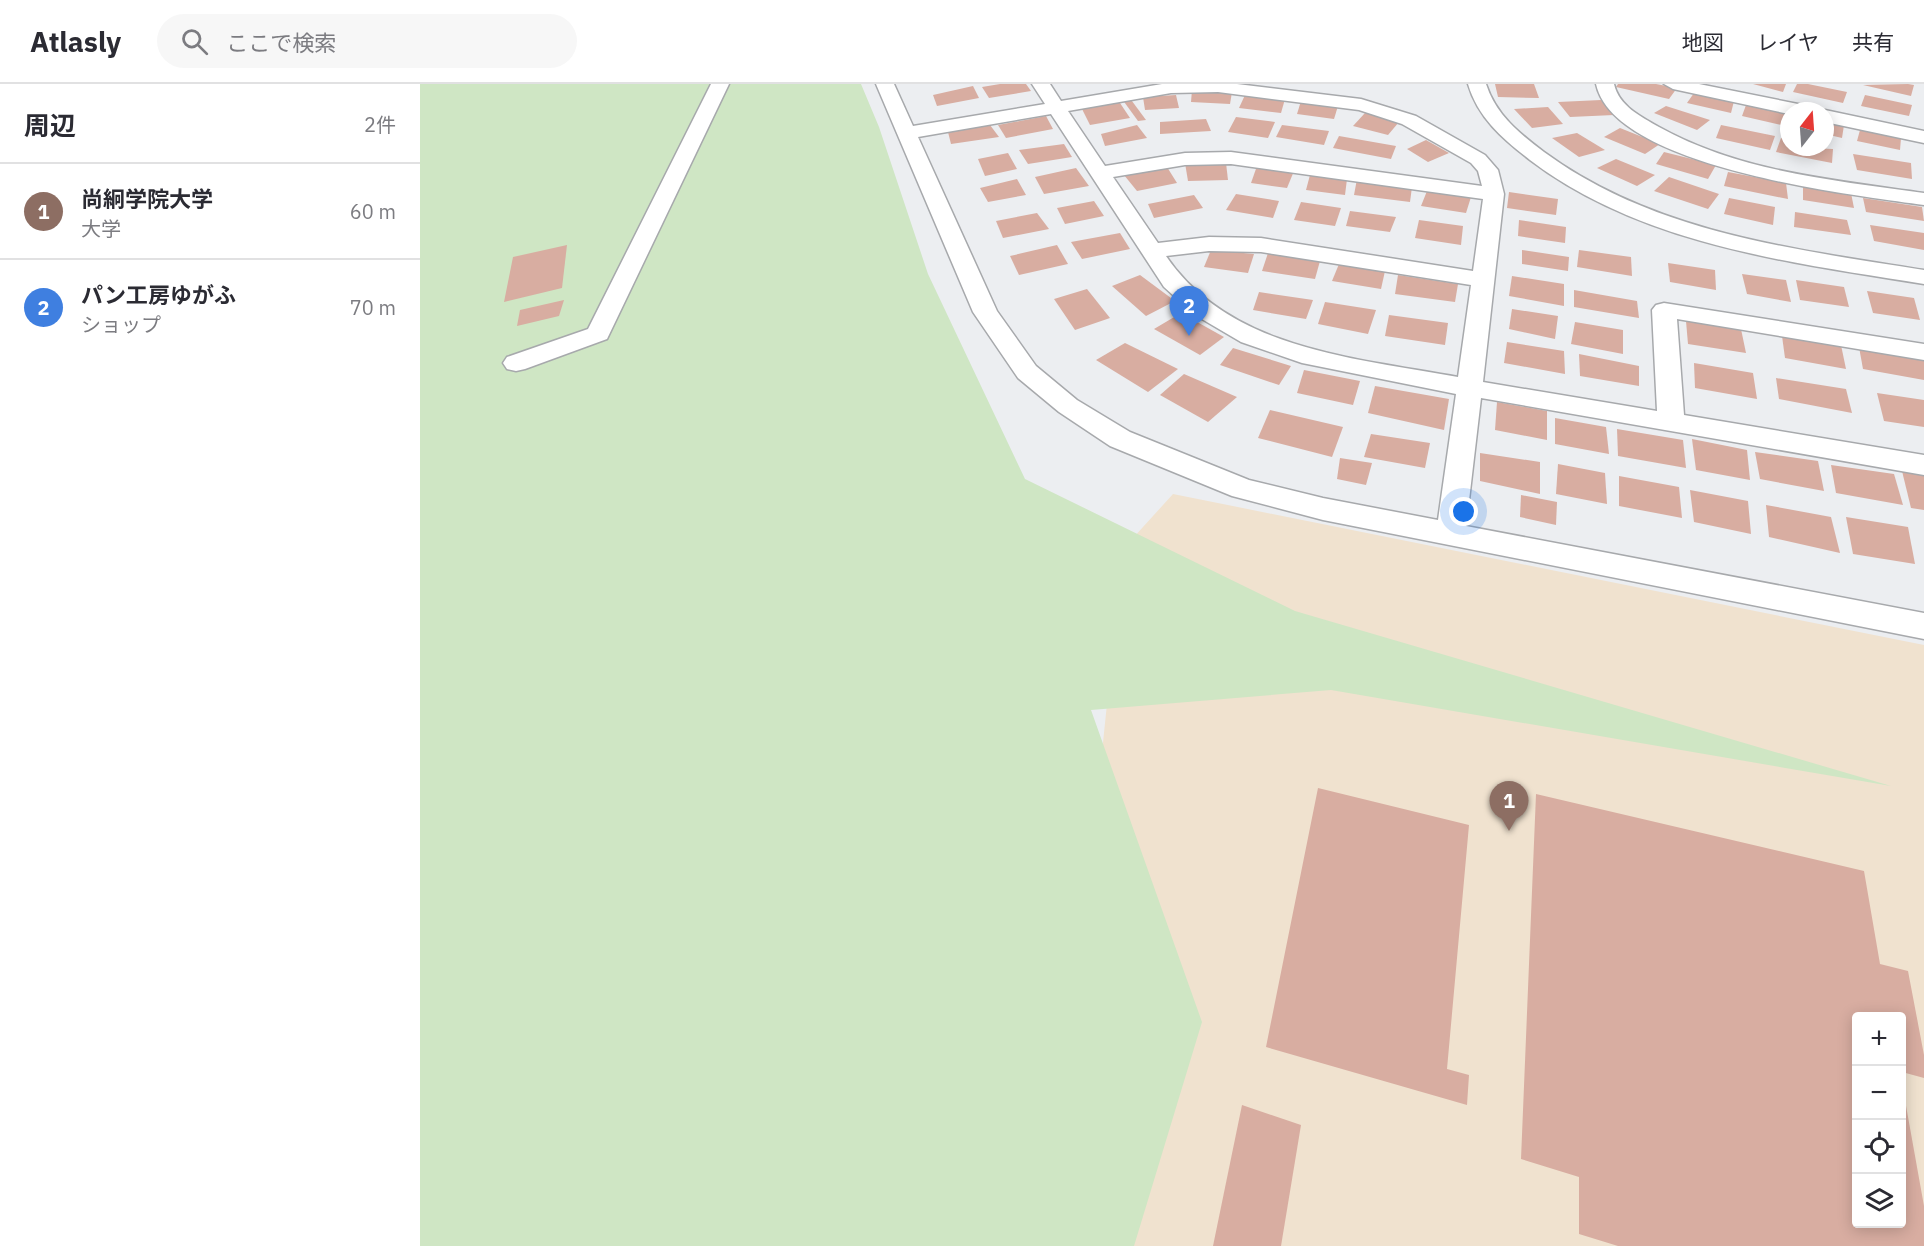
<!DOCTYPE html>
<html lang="ja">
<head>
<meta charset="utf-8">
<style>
	:root { --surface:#fff; --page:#f7f7f7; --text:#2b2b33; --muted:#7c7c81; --line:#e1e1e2; --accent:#41801f }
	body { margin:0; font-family:"IBM Plex Sans","Noto Sans JP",sans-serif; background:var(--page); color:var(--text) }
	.controls { position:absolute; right:18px; bottom:18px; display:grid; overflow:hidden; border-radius:6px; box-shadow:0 3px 15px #0003 }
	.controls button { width:54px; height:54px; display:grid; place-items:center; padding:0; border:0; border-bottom:2px solid var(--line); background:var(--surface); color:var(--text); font:30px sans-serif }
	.compass { position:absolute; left:1360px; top:18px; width:54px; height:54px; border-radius:50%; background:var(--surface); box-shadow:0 3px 15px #0003; rotate:17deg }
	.you { position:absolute; left:1044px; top:428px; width:21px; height:21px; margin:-15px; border:4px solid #fff; border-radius:50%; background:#1a73e8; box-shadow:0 0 0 9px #1a73e833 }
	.badge { display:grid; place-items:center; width:39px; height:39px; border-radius:50%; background:var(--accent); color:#fff; font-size:20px; font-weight:700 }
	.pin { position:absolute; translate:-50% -50px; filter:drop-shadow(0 2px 3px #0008) }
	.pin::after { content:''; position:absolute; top:32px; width:21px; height:18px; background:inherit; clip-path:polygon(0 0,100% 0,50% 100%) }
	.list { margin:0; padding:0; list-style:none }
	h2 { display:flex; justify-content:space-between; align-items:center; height:78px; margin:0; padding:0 24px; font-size:26px }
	h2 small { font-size:20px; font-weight:400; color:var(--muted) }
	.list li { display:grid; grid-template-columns:39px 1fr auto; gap:18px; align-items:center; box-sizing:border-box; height:96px; padding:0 24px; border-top:2px solid var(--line) }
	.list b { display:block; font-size:22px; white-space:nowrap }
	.list p { margin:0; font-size:20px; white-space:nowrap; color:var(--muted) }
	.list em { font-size:20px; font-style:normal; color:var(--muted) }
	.icon { flex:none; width:33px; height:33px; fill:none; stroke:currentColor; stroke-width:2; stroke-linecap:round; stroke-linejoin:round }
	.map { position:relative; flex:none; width:1504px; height:1162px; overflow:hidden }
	header { display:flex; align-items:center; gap:36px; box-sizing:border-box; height:84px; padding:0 30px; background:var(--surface); border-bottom:2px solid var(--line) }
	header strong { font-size:28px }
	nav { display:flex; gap:33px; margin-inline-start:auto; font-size:21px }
	.search { width:420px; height:54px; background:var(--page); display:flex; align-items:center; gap:15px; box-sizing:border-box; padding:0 21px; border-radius:33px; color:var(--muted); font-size:22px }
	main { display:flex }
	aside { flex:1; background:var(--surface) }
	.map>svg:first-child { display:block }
	.education { fill:#f0e2cf; fill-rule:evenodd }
	.green { fill:#cfe6c4 }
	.building { fill:#d8ada1 }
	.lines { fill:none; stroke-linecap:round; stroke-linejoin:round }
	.minor-casing { stroke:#a7a9ac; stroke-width:3 }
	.minor { fill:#fff; fill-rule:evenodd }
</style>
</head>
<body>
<header>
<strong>Atlasly</strong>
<div class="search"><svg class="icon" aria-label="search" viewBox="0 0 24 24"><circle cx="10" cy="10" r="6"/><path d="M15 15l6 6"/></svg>ここで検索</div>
<nav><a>地図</a><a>レイヤ</a><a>共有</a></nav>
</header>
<main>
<aside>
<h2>周辺<small>2件</small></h2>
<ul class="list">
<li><span class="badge" style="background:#8d6e63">1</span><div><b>尚絅学院大学</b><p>大学</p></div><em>60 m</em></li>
<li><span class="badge" style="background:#3f7fe0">2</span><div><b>パン工房ゆがふ</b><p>ショップ</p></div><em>70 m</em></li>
</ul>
</aside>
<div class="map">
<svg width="1504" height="1162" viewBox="0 0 1504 1162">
	<rect width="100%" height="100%" fill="#eceef1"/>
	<path class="education" d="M753,410L1504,561V1162H631L703,465ZM1436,932H1482V1140H1436Z"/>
	<polygon class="green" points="0,0 441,0 459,43 508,190 605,395 875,527 1471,702 911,606 671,626 782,938 714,1162 0,1162"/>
	<g class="building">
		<polygon points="580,0 606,0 611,7 569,14 562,3"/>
		<polygon points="1075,0 1114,0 1119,14 1078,13"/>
		<polygon points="1198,0 1236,0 1257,4 1249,15 1196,3"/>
		<polygon points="1333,0 1366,0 1363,8"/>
		<polygon points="1377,0 1388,0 1427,8 1423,19 1373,8"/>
		<polygon points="1488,0 1494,1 1491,12 1443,1"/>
		<polygon points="553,2 559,14 517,22 513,11"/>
		<polygon points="772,6 812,8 810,20 771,18"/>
		<polygon points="1274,9 1314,17 1311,29 1267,19"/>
		<polygon points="756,11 759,24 725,26 723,13"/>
		<polygon points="825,11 865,15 861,29 819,24"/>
		<polygon points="1445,11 1492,21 1489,32 1441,22"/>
		<polygon points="709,13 726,36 718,37 702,15"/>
		<polygon points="698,16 710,34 670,41 661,23"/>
		<polygon points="1181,16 1194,31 1150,33 1138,18"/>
		<polygon points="881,17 918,22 914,35 877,30"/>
		<polygon points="1326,21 1368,30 1366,42 1322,32"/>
		<polygon points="1246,22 1290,36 1277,46 1234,29"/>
		<polygon points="1128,23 1143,40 1112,44 1094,25"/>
		<polygon points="945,29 979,38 968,51 933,42"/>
		<polygon points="626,32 633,45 586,54 578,41"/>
		<polygon points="816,33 855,38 848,54 808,48"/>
		<polygon points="786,35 791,47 740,50 740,38"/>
		<polygon points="1405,37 1424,41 1422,54 1405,50"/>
		<polygon points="570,41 579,53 531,60 528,48"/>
		<polygon points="717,41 727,54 685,62 681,50"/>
		<polygon points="862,41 909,47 904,61 856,53"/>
		<polygon points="1301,41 1355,52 1350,66 1296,54"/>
		<polygon points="1200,44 1240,60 1225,70 1184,53"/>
		<polygon points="1440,46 1481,54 1480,66 1437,57"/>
		<polygon points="1157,49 1185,66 1159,73 1132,54"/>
		<polygon points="919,52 976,62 971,75 913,64"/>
		<polygon points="1361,54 1369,56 1369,63 1413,65 1412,79 1356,68"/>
		<polygon points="1006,56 1029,69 1008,78 987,65"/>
		<polygon points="644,60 652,73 608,80 599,66"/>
		<polygon points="1244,68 1296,81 1288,95 1236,80"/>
		<polygon points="588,69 597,85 565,92 558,75"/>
		<polygon points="1433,70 1491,79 1492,95 1437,86"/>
		<polygon points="1196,75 1235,91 1217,102 1177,84"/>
		<polygon points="765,79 806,79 808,96 768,97"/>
		<polygon points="837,82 874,87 867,104 831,99"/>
		<polygon points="747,83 757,99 717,107 704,91"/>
		<polygon points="656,84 669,102 624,110 615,93"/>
		<polygon points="1308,88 1366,99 1368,115 1304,102"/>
		<polygon points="890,91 927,95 925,111 886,106"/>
		<polygon points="1249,93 1299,110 1288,125 1234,107"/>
		<polygon points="597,95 606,111 568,118 560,104"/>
		<polygon points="937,95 992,103 990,118 934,111"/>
		<polygon points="1383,102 1431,109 1434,124 1383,116"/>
		<polygon points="1007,107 1051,113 1046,129 1001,122"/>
		<polygon points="1089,108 1138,115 1136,131 1087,124"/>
		<polygon points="816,110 859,117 853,134 806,126"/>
		<polygon points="774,111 783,124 734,134 728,120"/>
		<polygon points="1309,114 1355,123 1353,141 1304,130"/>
		<polygon points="1443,114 1502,123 1504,137 1446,128"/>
		<polygon points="674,117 684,132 645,140 637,124"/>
		<polygon points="881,118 921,124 915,142 874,136"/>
		<polygon points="930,127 976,133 970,148 926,142"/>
		<polygon points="1375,128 1427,136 1431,151 1374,143"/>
		<polygon points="617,129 629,145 583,154 576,137"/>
		<polygon points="999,136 1043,142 1041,161 995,154"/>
		<polygon points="1099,136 1146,143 1145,159 1098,152"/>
		<polygon points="1450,141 1504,149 1504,166 1454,157"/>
		<polygon points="700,149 710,165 662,175 651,158"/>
		<polygon points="147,161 142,204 84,218 93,173"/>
		<polygon points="637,161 648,180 599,191 590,172"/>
		<polygon points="791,166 834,170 828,189 784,183"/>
		<polygon points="1102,166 1149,173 1148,187 1102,180"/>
		<polygon points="1159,166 1211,173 1212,192 1157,183"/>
		<polygon points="848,169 900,177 895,195 842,187"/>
		<polygon points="1248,179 1295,186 1296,206 1250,198"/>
		<polygon points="919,180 965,187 961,205 912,197"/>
		<polygon points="1322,190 1366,196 1371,218 1327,210"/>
		<polygon points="720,191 755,217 726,232 692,202"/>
		<polygon points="978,191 1038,200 1035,218 975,210"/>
		<polygon points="1092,192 1144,200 1144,222 1089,212"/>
		<polygon points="1376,196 1424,203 1429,223 1380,216"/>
		<polygon points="667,205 690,234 655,246 634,215"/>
		<polygon points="1154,206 1217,217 1219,234 1154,223"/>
		<polygon points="1447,207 1494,214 1500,236 1453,229"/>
		<polygon points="839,208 893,216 886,235 833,226"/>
		<polygon points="144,216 139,232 97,242 100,226"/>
		<polygon points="905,218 956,226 948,250 898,240"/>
		<polygon points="1092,225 1138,232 1135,255 1089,245"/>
		<polygon points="761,229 804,253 780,271 734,245"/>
		<polygon points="969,231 1028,239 1025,261 965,252"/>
		<polygon points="1266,237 1321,245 1326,269 1268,260"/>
		<polygon points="1155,238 1203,246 1203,270 1151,260"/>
		<polygon points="1362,252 1421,261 1426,285 1365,274"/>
		<polygon points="1087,258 1144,267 1145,290 1084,279"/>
		<polygon points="705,259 758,285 728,308 676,276"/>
		<polygon points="1439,263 1504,273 1504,296 1443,285"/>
		<polygon points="813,264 871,282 859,301 800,281"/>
		<polygon points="1159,270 1219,282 1219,302 1160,292"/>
		<polygon points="1274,279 1333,289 1337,315 1275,304"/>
		<polygon points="884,286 940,297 933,321 877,309"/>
		<polygon points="764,290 817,313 788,338 740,311"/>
		<polygon points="1356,294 1426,305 1432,329 1359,315"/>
		<polygon points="955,302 1029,315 1024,346 948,329"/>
		<polygon points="1457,309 1504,316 1504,343 1464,337"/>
		<polygon points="1077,318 1127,327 1127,356 1075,346"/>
		<polygon points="850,326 923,343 912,373 838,354"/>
		<polygon points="1135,334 1186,343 1189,370 1135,360"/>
		<polygon points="1197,345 1263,356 1266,384 1198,372"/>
		<polygon points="951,350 1010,359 1005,384 944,373"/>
		<polygon points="1272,355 1327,366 1330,396 1276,386"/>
		<polygon points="1335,368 1398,377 1404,407 1340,395"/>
		<polygon points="1060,369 1120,378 1120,410 1060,397"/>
		<polygon points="920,374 952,379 946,401 917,395"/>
		<polygon points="1138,380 1185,389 1187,420 1136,410"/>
		<polygon points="1411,381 1474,390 1483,421 1416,409"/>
		<polygon points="1482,387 1504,390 1504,426 1491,424"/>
		<polygon points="1199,392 1259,403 1262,434 1199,422"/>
		<polygon points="1270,406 1328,417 1331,450 1274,438"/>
		<polygon points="1101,411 1137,418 1136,441 1100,433"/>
		<polygon points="1346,421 1411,433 1420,469 1349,453"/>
		<polygon points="1426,433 1488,443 1495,480 1433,470"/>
		<polygon points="898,704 1049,741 1027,985 1049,991 1047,1021 846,963"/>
		<polygon points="1116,710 1444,787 1460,880 1488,887 1504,971 1504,994 1482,988 1482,932 1436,932 1436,1140 1482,1140 1483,1005 1504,1122 1504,1162 1198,1162 1159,1150 1159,1093 1101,1075"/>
		<polygon points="822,1021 881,1041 861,1162 793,1162"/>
	</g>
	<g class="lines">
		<g class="minor-casing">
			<g id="minor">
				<polygon points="291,0 309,0 187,255 105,285 96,287 87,285 83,279 87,273 168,245"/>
				<path d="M456,0H474L493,42L625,20L612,0H630L641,17L742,0H817L941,15L996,32L1065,71L1078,86L1084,110L1063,298L1237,327L1232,226L1236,221L1244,219L1504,260V276L1257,235L1264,331L1504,371V391L1061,314L1046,442L1504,529V555L903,436L812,412L690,362L639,328L598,294L553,228ZM798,8L939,26L982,40L1051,79L1058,87L1062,102L811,68L765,69L685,82L648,27L751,9ZM631,30L744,203L775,231L821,258L882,279L1036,310L1018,436L903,414L829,396L710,348L657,316L616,282L577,227L498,53ZM811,80L1063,115L1053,187L841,154L789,153L738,159L693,93L765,81ZM789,167L841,168L1051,201L1038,293C935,274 810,266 746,172Z"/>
				<path d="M1048,0H1066C1076,31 1099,49 1124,68C1234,149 1373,165 1504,186V200C1369,178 1222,161 1110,76C1083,55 1058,34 1048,0Z"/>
				<path d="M1176,0H1194C1199,22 1220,32 1239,43C1320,88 1413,96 1504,109V121C1433,111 1194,84 1176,0Z"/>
				<polygon points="1244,0 1279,0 1383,21 1392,27 1369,27 1369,30 1253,5"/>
				<polygon points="1405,26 1504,47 1504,59 1405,38 1405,27 1402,27"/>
			</g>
		</g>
		<use href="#minor" class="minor"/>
	</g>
</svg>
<div class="controls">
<button>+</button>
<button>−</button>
<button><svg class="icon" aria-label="locate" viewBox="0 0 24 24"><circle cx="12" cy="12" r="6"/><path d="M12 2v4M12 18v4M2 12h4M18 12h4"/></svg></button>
<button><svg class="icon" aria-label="layers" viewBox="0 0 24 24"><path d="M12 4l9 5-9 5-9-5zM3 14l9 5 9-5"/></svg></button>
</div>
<svg class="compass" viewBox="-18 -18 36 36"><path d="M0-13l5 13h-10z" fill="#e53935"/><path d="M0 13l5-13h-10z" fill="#7c7c81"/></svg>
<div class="you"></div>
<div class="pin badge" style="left:1089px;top:747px;background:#8d6e63">1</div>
<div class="pin badge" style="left:769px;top:252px;background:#3f7fe0">2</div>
</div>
</main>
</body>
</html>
